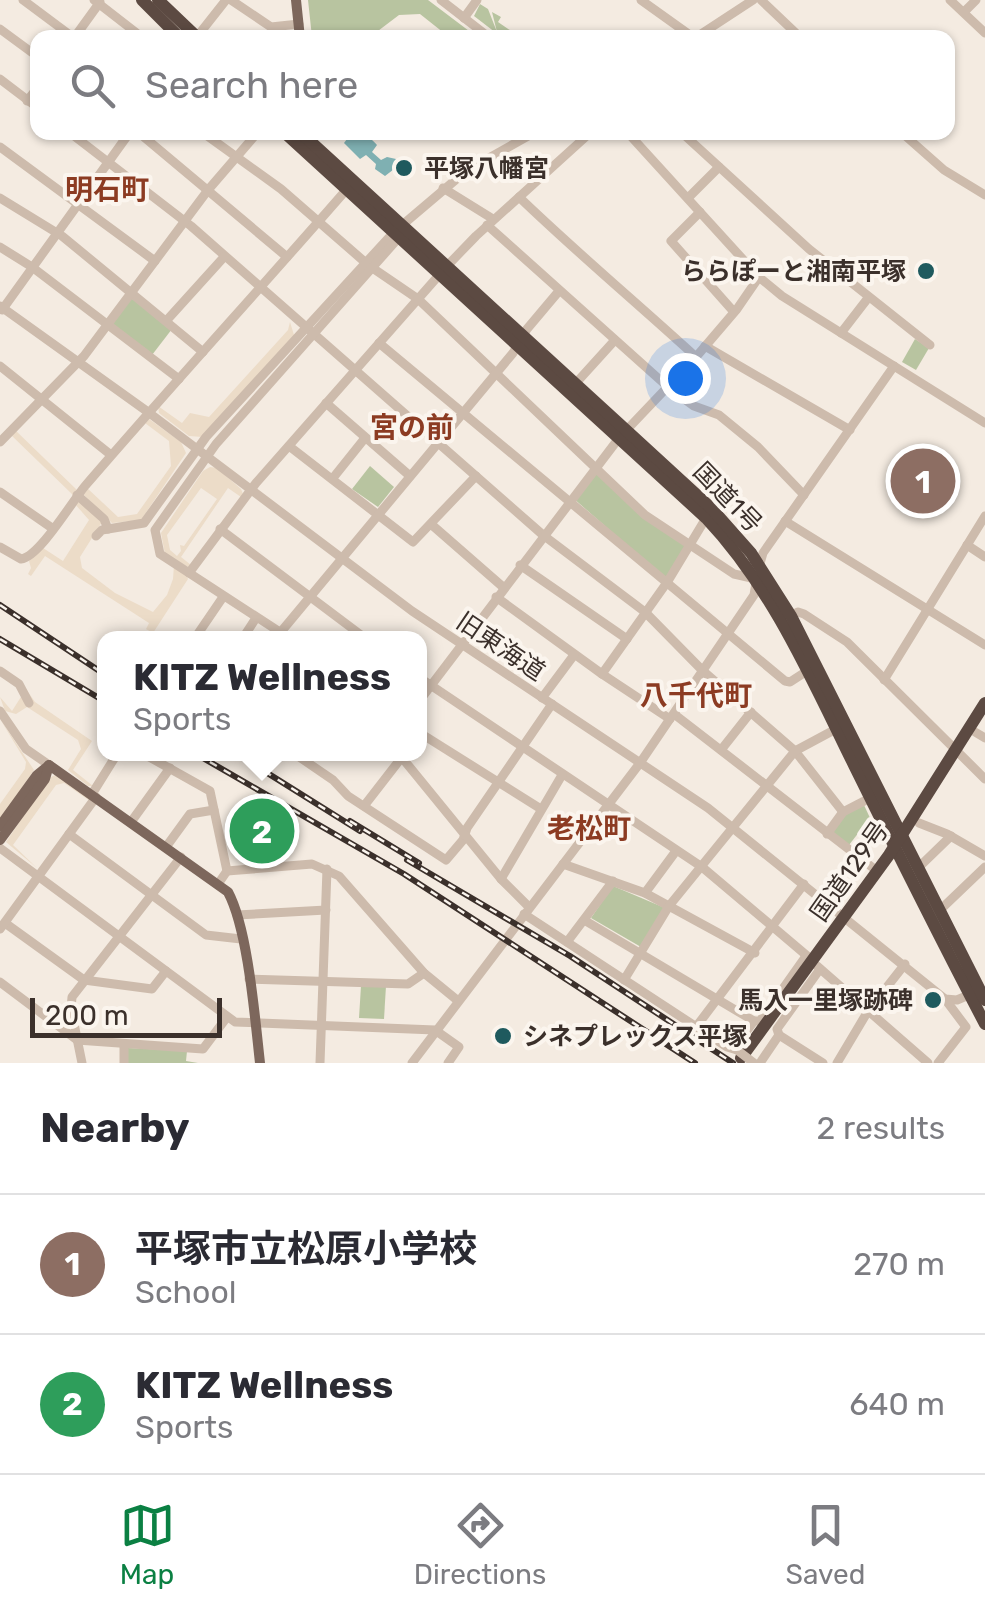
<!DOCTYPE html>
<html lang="en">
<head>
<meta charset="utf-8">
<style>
	:root { --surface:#fff; --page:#f2f2f3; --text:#2b2b33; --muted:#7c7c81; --line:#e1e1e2; --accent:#0b8043 }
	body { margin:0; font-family:Rubik,"Noto Sans JP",sans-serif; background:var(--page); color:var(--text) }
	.scale { position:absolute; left:30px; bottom:25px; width:192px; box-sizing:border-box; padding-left:10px; border:5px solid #3b302b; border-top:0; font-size:28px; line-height:35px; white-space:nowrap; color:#3b302b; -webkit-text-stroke:8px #fbf5ee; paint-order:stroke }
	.you { position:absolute; left:685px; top:378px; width:35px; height:35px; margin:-25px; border:8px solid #fff; border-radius:50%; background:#1a73e8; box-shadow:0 0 0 15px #1a73e833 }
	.badge { display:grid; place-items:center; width:65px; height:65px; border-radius:50%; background:var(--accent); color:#fff; font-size:32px; font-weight:700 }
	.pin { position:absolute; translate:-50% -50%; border:5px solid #fff; box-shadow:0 2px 10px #0006 }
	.popup { position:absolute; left:97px; top:631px; width:330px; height:130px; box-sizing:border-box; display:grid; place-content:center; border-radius:20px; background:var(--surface); filter:drop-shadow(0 2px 8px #0005); font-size:32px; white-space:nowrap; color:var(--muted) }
	.popup b { font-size:38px; color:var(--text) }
	.popup::after { content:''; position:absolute; left:50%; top:100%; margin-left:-20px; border:20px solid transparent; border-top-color:var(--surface) }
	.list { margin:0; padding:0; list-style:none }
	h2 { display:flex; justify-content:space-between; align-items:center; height:130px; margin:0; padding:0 40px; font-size:42px }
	h2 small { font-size:32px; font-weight:400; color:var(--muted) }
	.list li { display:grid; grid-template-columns:65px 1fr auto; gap:30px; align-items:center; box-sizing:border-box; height:140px; padding:0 40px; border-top:2px solid var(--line) }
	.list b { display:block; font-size:38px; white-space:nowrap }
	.list p { margin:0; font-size:32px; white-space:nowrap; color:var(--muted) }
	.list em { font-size:32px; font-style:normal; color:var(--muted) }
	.icon { flex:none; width:55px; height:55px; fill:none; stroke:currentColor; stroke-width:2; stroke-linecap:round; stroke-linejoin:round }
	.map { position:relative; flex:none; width:985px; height:1063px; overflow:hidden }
	.search { position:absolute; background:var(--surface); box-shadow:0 2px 8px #0004; left:30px; right:30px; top:30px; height:110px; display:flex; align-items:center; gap:25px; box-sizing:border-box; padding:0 35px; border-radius:20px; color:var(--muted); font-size:38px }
	.sheet { height:410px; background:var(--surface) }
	nav { display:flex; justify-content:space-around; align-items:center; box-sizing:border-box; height:140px; border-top:2px solid var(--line); background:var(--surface); font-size:28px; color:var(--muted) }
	nav a { display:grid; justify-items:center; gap:5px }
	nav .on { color:var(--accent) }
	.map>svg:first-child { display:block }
	.green { fill:#b8c4a0 }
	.plaza { fill:#ecdcc8; fill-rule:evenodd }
	.water { fill:#7fb0b2 }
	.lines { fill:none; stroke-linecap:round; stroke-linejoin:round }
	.minor { stroke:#cdbbac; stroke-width:9 }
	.major { stroke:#7d675c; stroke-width:10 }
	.highway { stroke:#5c4a42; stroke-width:12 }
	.rail-casing { stroke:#3b302b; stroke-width:6 }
	.rail { stroke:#fbf5ee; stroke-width:2.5; stroke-dasharray:8; stroke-linecap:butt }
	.minor-bridge { stroke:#cdbbac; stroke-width:9 }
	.poi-dot { fill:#1f5a5e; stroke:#fbf5ee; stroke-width:4 }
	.labels { text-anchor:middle; stroke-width:8; stroke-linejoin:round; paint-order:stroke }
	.poi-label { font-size:25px; font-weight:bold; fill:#3b302b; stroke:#fbf5ee; text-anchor:start }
	.street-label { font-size:25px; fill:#3b302b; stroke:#fbf5ee }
	.neighbourhood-label { font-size:28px; font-weight:bold; fill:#8c3b22; stroke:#fbf5ee }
</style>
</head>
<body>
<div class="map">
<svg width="985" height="1063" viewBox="0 0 985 1063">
	<rect width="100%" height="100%" fill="#f4ebe1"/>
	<g class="green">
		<polygon points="308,0 428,0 477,37 449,37 420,14 399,15 370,37 312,37"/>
		<polygon points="480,4 488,9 497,32 492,12 501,17 498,22 520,37 500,36 474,16"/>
		<polygon points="131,298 172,329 152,355 112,324"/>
		<polygon points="915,339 929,348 916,370 902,362"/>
		<polygon points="370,466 394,487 378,507 352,489"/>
		<polygon points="596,471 645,515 690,544 668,581 573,498"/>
		<polygon points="259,802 289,819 265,861 235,843"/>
		<polygon points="864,805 870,818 849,845 832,832 845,815"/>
		<polygon points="613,886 665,908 641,947 591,918"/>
		<polygon points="361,986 386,986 384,1019 359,1018"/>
		<polygon points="128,1048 187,1051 186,1061 198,1063 127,1063"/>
	</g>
	<g class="plaza">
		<polygon points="290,322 294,335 203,437 189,436 159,413 158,406 182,423 190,413 209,417 288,330"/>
		<polygon points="149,419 181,442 186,453 141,520 112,523 83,494 87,488 118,517 137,514 171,466 169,441 145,423"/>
		<polygon points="14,429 77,490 73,495 10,434"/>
		<path d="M210,467L217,468L241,489L243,494L241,497L228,488L181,557L191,565L188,567L165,554L161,533L203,471ZM201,488L217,499L184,546L180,545L181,551L177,556L170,550L167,535Z"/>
		<polygon points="79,500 102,522 80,557 82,568 115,593 153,612 167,595 173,579 174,565 185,572 188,579 153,633 146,629 149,623 45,556 31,576 28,574 31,568 29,561 43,548 63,561 89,520 75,504"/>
		<polygon points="26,689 35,702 92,741 73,770 93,786 88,786 68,770 81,749 78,740 27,707 16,714 5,711 0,697 12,711"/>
		<polygon points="0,719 34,770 0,820 0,804 25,769 26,762"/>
		<polygon points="55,775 91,797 90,801 64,783 56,785 13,845 37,868 6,842 49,778"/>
	</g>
	<path class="water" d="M350,135C360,133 371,137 377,145L372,152L381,160L387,157L396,159L398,166L385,176L375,169L376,164L366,155L360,159L344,143Z"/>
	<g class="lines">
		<g class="minor">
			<polyline points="23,0 74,38"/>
			<polyline points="94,0 143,38"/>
			<polyline points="231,0 271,27 299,24"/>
			<polyline points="441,0 490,38"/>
			<polyline points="641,0 694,38"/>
			<polyline points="761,0 801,38"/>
			<polyline points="950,0 985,33"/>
			<polyline points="964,12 976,0"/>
			<polyline points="464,18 477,0"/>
			<polyline points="0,29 38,57"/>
			<polyline points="74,38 100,2"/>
			<polyline points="196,38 226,0"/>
			<polyline points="695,38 753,0"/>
			<polyline points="0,79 38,108"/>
			<polyline points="27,101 38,87"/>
			<polyline points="69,132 191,226 543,535 645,612 703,671 795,751 843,812"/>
			<polyline points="138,132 287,257"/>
			<polyline points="202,132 281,189 366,263"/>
			<polyline points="627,132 759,277 782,296 985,423"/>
			<polyline points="681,132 809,249 930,345"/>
			<polyline points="901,132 944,170 985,195"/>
			<polyline points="0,147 155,261"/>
			<polyline points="443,188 493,219"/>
			<path d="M519,197C576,252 637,303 696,357"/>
			<polyline points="0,198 62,236 203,352"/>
			<polyline points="688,198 719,167"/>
			<polyline points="700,212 671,241 734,312"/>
			<polyline points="487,225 668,387 694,406 719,415 758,447 804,495"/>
			<polyline points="0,247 32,267 179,379"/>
			<polyline points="447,266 476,236 591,132"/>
			<polyline points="374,269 418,299 645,515 734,574 756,579"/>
			<polyline points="0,306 148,412 412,611 708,808 945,999 957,1000 971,994"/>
			<polyline points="2,310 130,132"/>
			<polyline points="167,320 224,257"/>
			<polyline points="841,333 868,298"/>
			<polyline points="379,343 785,681 790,682 807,671"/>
			<polyline points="705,346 850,430"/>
			<polyline points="0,366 111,455"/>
			<polyline points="576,383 615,340"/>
			<polyline points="326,403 410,476"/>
			<polyline points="0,442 84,356 208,190 258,132"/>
			<polyline points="289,446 413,542 476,476"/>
			<polyline points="333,478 365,438"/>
			<polyline points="0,492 52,528"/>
			<polyline points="77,495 104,519 108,529"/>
			<polyline points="785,521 985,645"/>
			<polyline points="432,525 503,587"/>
			<polyline points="220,529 365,638"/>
			<polyline points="96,536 102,530 144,523 206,437 394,232 466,171 535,132"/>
			<polyline points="967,545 985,557"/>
			<path d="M0,547L21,559C39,557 71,503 85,486C171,386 260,289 347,189"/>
			<polyline points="520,565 627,639"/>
			<polyline points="759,567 763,553 894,366"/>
			<polyline points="189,573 256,483 440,274"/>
			<polyline points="496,597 602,674 670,719"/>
			<polyline points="791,616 798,612 804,614 847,642 985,779"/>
			<polyline points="280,633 513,353 527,329 559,291"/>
			<polyline points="195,638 223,597"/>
			<polyline points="243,638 256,618"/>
			<polyline points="289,638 160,554 155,530 216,444 402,234"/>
			<polyline points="0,671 19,684 29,703"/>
			<polyline points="602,674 668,581 706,518"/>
			<polyline points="420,678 702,867 812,960"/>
			<polyline points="884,680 985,516"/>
			<polyline points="542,698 574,655"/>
			<polyline points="420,700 619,438 696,357 737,309 759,277"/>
			<polyline points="0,711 26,749 49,765"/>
			<polyline points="674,714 877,871"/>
			<polyline points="975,732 985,738"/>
			<polyline points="420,733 541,809"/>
			<polyline points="721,750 751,712"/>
			<polyline points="144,754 210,791 227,871 218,884"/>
			<polyline points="295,754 333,780 348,796 446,860 463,840 467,828 552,704"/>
			<polyline points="399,754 501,879 529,907"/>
			<polyline points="92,794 117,754"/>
			<polyline points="364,806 402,757"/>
			<polyline points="131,822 170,768"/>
			<polyline points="919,823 947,834 985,856"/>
			<polyline points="69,834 206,935 241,939"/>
			<polyline points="827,834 843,812 870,798"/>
			<polyline points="166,847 190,814 214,810"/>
			<polyline points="0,848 235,1022 435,1030 459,1047 448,1063"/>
			<polyline points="563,864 645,893 755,953"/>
			<polyline points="918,868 951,836"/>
			<polyline points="227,871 312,864 339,876 424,973 457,1000"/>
			<polyline points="501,879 562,775"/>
			<polyline points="645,893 676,851"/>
			<polyline points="939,911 985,867"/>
			<polyline points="524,914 727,1047 737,1050"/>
			<polyline points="237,915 326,910"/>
			<polyline points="584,920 754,1021"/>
			<polyline points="5,923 84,980 152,989 166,971"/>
			<polyline points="0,929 96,797"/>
			<polyline points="567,942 613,881"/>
			<polyline points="817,966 928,1063"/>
			<polyline points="249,979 408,984 424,973"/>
			<polyline points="624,980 669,906 795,751 836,729"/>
			<polyline points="0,982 77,1040 203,1049 227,1017"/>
			<polyline points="696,1027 804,884"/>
			<polyline points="779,1035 823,1063"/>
			<polyline points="734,1048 754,1021 760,1021 806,956"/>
			<polyline points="82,1063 71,1009 72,997 181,857"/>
			<polyline points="124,1063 124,1044"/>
			<polyline points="320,1063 327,869"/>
			<polyline points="412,1063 640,763 754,595 756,583"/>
			<polyline points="760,1063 779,1035 777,1029 820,969"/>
			<polyline points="837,1063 868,1011 905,964"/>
			<polyline points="938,1063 966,1027 945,999"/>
		</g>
		<g class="major">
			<polyline points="296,0 300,38"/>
			<path d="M49,765L228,892C248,929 255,1019 260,1063"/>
			<polyline points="0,826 37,775 48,766"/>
			<polyline points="0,840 45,779 49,765"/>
		</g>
		<g class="highway">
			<polyline points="142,0 180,38"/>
			<polyline points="158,0 198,38"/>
			<path d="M284,132L706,518C773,589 811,678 854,765C897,852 940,938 985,1024"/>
			<polyline points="300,132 627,431 712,509 751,553 791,616 985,1000"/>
			<polyline points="741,1058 889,855 985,703"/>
		</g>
		<g class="rail-casing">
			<g id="rail">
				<polyline points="0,605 104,674"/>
				<polyline points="0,639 104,701"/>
				<polyline points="196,754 404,874 695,1063"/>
				<polyline points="237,754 360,831"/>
				<polyline points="350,821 419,863"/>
				<polyline points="407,860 570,956 733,1063"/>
			</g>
		</g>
		<use href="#rail" class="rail"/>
		<polyline class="minor-bridge" points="737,1050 754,1063"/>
	</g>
	<g class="poi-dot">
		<circle cx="404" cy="168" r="10"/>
		<circle cx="926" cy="271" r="10"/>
		<circle cx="933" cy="1000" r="10"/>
		<circle cx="503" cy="1036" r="10"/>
	</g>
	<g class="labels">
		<g class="poi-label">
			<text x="424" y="177">平塚八幡宮</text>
			<text x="906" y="280" text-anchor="end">ららぽーと湘南平塚</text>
			<text x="913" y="1009" text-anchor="end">馬入一里塚跡碑</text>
			<text x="523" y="1045">シネプレックス平塚</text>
		</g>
		<g class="street-label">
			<text transform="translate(728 497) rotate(46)" y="9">国道1号</text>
			<text transform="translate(501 646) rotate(34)" y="9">旧東海道</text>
			<text transform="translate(849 871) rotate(-55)" y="9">国道129号</text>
		</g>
		<g class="neighbourhood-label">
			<text x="107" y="199">明石町</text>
			<text x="412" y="437">宮の前</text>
			<text x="696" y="705">八千代町</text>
			<text x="589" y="838">老松町</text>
		</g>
	</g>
</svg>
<div class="scale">200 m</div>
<div class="you"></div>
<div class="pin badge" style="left:923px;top:481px;background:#8d6e63">1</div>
<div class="pin badge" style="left:262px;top:831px;background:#2e9e5b">2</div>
<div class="popup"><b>KITZ Wellness</b>Sports</div>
<div class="search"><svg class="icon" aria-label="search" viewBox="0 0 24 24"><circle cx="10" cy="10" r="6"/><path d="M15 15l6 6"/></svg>Search here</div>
</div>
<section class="sheet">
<h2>Nearby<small>2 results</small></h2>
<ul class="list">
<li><span class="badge" style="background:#8d6e63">1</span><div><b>平塚市立松原小学校</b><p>School</p></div><em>270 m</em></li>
<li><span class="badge" style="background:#2e9e5b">2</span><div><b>KITZ Wellness</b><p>Sports</p></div><em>640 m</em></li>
</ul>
</section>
<nav>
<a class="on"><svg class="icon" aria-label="map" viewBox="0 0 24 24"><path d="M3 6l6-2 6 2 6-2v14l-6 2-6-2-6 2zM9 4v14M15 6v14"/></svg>Map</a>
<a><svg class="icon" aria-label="directions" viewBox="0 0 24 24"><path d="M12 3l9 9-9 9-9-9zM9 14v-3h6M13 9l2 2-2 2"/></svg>Directions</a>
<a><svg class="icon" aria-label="saved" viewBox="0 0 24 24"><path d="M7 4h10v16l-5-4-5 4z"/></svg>Saved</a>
</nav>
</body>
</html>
